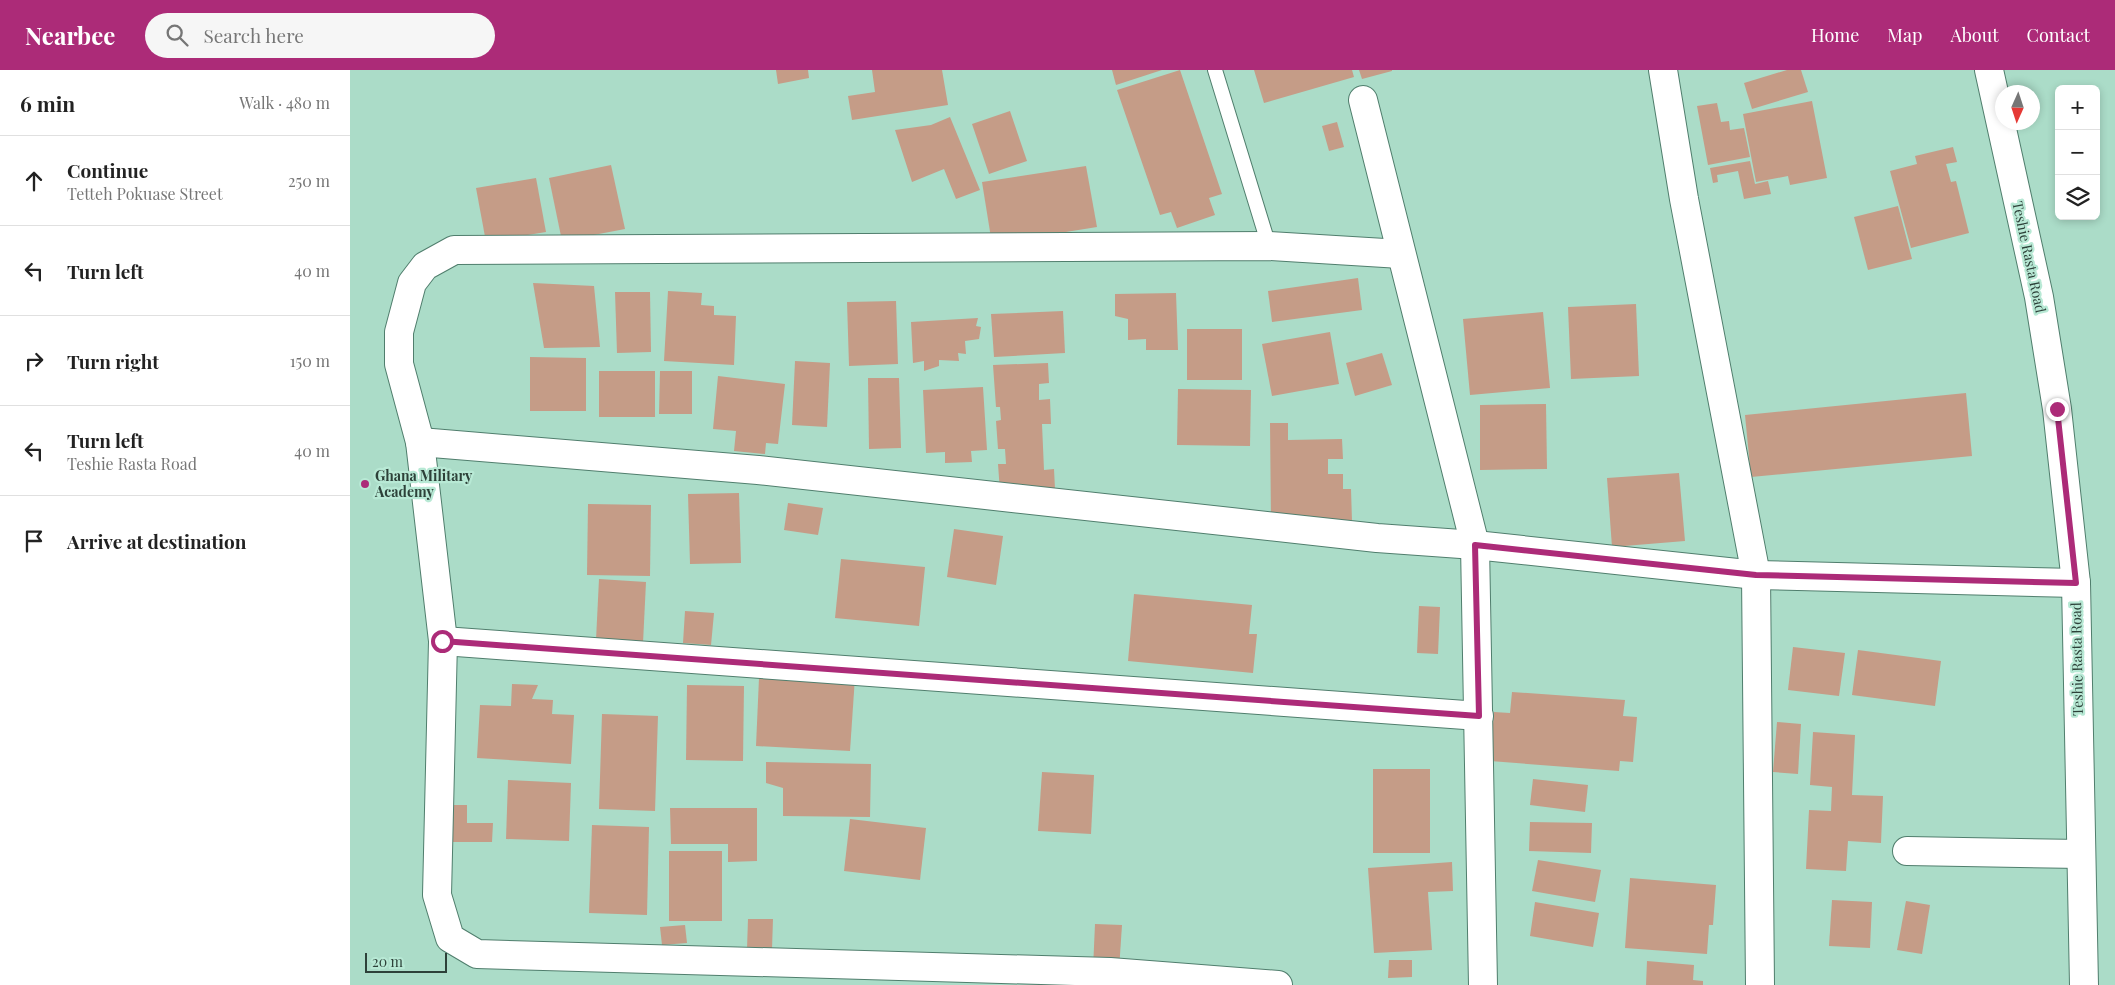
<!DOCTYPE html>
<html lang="en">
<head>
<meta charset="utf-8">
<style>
	:root { --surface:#fff; --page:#f6f6f6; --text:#222; --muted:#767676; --line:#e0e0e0; --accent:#ac2b78 }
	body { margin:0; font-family:"Playfair Display",serif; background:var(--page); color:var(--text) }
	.controls { position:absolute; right:15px; top:15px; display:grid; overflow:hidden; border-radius:8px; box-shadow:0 2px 8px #0003 }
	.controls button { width:45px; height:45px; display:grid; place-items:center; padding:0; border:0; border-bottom:1px solid var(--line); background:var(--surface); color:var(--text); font:25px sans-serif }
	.compass { position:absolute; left:1645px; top:15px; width:45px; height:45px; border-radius:50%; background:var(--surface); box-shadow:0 2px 8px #0003; rotate:183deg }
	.scale { position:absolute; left:15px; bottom:12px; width:82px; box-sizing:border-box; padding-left:5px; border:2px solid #2d4139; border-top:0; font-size:14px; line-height:18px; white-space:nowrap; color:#2d4139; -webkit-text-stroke:4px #b8e9d5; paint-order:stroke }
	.stop { position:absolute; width:15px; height:15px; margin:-11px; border:4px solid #ac2b78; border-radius:50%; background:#fff }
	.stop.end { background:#ac2b78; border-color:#fff; box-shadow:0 1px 5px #0008 }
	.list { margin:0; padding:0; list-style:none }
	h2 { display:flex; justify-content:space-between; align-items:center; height:65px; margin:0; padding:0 20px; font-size:21px }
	h2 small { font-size:16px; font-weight:400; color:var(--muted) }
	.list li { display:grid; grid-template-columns:32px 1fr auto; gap:15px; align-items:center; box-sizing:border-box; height:90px; padding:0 20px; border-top:1px solid var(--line) }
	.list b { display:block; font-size:19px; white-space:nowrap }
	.list p { margin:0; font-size:16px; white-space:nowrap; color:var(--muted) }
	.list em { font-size:16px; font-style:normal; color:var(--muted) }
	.icon { flex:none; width:28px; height:28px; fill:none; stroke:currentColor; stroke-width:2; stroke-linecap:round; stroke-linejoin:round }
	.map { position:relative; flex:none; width:1765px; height:915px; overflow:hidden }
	header { display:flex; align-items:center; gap:30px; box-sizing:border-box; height:70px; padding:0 25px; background:var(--accent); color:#fff }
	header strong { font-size:24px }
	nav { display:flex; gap:28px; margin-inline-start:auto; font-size:18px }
	.search { width:350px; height:45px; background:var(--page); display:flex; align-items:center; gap:12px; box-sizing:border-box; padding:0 18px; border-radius:28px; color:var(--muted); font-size:19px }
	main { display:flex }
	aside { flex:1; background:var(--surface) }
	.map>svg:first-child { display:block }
	.building { fill:#c59c87 }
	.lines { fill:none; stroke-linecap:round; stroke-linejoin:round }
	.service-casing { stroke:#507e6d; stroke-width:16 }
	.minor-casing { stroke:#507e6d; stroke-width:30 }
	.secondary-casing { stroke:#507e6d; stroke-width:30 }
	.service { stroke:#fff; stroke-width:14 }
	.minor { stroke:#fff; stroke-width:28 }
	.secondary { stroke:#fff; stroke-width:28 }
	.route { stroke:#ac2b78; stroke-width:6 }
	.poi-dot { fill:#ac2b78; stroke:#b8e9d5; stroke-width:2 }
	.labels { text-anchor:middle; stroke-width:4.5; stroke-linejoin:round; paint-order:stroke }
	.street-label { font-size:14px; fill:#2d4139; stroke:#b8e9d5 }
	.poi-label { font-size:14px; font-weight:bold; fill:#2d4139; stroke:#b8e9d5; text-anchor:start }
</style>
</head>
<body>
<header>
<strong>Nearbee</strong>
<div class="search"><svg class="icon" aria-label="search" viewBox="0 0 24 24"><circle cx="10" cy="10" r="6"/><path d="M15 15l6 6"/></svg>Search here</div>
<nav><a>Home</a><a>Map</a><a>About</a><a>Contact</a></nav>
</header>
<main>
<aside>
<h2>6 min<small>Walk · 480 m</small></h2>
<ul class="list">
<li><svg class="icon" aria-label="ahead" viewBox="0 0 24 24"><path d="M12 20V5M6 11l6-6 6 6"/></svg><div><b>Continue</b><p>Tetteh Pokuase Street</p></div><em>250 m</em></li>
<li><svg class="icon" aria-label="left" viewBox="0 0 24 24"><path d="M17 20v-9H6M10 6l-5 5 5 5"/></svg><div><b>Turn left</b></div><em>40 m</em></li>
<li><svg class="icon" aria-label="right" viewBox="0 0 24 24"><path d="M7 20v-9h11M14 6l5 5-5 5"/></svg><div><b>Turn right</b></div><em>150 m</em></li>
<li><svg class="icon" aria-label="left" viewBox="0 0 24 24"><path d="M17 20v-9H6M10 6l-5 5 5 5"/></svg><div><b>Turn left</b><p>Teshie Rasta Road</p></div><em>40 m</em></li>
<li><svg class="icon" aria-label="arrive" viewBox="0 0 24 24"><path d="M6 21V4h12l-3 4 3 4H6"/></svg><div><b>Arrive at destination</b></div></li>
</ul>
</aside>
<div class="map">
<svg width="1765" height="915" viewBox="0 0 1765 915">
	<rect width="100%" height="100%" fill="#abdcc8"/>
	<g class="building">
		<polygon points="426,0 458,0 459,8 428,14"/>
		<polygon points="522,0 592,0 598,35 502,50 498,26 525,22"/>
		<polygon points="762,0 812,0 766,15"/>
		<polygon points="830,0 872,124 859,128 865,145 827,158 821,142 810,145 767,20"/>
		<polygon points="904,0 1002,0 1004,7 914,33"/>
		<polygon points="1009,0 1042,0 1042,1 1012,9"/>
		<polygon points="1437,0 1451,0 1458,22 1402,39 1394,13"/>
		<polygon points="1462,31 1477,108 1440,115 1438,106 1406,112 1393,44"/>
		<polygon points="1367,33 1371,52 1379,51 1380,60 1394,58 1400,87 1358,95 1347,36"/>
		<polygon points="660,41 677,91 639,104 622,54"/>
		<polygon points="600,47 630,120 606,129 594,99 562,112 545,60 581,55"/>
		<polygon points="987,52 994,77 979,81 972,56"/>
		<polygon points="1603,77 1607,92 1596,94 1601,112 1606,111 1619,163 1561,178 1540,101 1567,94 1565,86"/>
		<polygon points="1400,91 1405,114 1418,111 1421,124 1394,129 1388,101 1367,105 1368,112 1363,113 1360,98"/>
		<polygon points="261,95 275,159 212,171 199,108"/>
		<polygon points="736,96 747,157 642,174 632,112"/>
		<polygon points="186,108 196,162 136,172 126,118"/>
		<polygon points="1548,136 1562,189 1518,200 1504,147"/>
		<polygon points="1008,208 1012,240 922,252 918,221"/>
		<polygon points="183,213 244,216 250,277 194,278"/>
		<polygon points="318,221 352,223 351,235 364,236 364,245 386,246 384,295 314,291"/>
		<polygon points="265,222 300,222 301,282 267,283"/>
		<polygon points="826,223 828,280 796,280 796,269 778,270 778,249 765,246 765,224"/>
		<polygon points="546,231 548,294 499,296 497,232"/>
		<polygon points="1286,234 1289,306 1221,309 1218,237"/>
		<polygon points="713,241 715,283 644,287 641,244"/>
		<polygon points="1193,242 1200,318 1120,325 1113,249"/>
		<polygon points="628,248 626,256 631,257 629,269 615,271 616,284 608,283 609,291 589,290 589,296 574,301 574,291 563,293 561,252"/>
		<rect x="837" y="259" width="55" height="51"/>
		<polygon points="980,262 989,314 922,326 912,274"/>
		<polygon points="1032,283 1042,315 1005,326 996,293"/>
		<polygon points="180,287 236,288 236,341 180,341"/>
		<polygon points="445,291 480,293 477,357 442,355"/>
		<polygon points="698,293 699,313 689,314 689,330 700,329 701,354 692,354 694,400 704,399 705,419 650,422 648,394 656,394 655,379 648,379 646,351 651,350 650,337 646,337 643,295"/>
		<rect x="249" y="301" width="56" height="46"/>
		<polygon points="310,301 342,301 342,344 309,344"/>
		<polygon points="368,306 435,314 428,374 416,373 415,384 384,381 386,361 363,359"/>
		<polygon points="518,308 549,308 551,378 519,379"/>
		<polygon points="633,317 637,380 621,381 622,392 595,393 595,382 576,383 573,320"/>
		<polygon points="828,319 901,320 900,376 827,375"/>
		<polygon points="1616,323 1622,386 1401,407 1395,345"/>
		<polygon points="1196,334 1197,399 1130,400 1130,335"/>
		<polygon points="920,353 938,353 938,370 992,369 993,389 978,389 978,404 993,404 993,419 1001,419 1002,451 921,452"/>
		<polygon points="1329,403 1335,471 1262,477 1257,408"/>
		<polygon points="389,423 391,493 340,494 338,424"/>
		<polygon points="438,433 473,438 468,465 434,460"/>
		<polygon points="238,434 301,435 300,506 237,505"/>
		<polygon points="604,459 653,466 646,515 597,507"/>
		<polygon points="491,489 575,497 569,556 485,548"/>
		<polygon points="249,509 296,512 293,573 246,570"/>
		<polygon points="784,524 902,535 899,564 907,564 903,603 778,591"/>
		<polygon points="1069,536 1090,537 1088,584 1067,583"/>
		<polygon points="335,541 364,543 361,575 333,573"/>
		<polygon points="1443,577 1495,583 1489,626 1438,620"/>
		<polygon points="1508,580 1591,591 1585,636 1502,625"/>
		<polygon points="505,607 500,681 406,676 409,608"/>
		<polygon points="162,614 188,615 182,629 203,630 202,644 224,645 221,694 127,688 130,635 161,636"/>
		<polygon points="337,615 394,616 393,691 336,690"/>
		<polygon points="1162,622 1275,630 1273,646 1287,647 1283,692 1270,691 1269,701 1140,691 1144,642 1160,643"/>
		<polygon points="252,644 308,646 305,741 249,739"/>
		<polygon points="1427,652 1451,654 1448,704 1423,702"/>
		<polygon points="1463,662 1505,665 1502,725 1533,726 1531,773 1498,771 1496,801 1456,799 1459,740 1481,741 1482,717 1460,715"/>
		<polygon points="416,692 521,694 520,747 433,746 433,718 416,713"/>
		<rect x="1023" y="699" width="57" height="84"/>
		<polygon points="692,702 744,705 741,764 688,761"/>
		<polygon points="1183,709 1238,715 1235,742 1180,735"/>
		<polygon points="158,710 221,713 219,771 156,769"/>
		<polygon points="102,735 117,735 117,753 143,753 142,772 102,772"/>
		<polygon points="320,738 407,738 407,791 378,792 378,774 321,774"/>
		<polygon points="500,749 576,758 570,810 494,801"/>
		<polygon points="1180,752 1242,753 1241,783 1179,781"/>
		<polygon points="242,755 299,757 297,845 239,843"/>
		<rect x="319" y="781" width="53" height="70"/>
		<polygon points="1188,790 1251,800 1245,832 1182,821"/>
		<polygon points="1102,792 1103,821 1078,822 1082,880 1024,883 1018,798"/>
		<polygon points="1280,808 1366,815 1363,855 1359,855 1357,884 1275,878"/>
		<polygon points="1482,830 1522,832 1520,878 1479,876"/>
		<polygon points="1556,831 1580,835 1572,884 1547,880"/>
		<polygon points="1185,832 1249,843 1243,877 1180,866"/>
		<polygon points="398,849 423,849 422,879 397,879"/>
		<polygon points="745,854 772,855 769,900 743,899"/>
		<polygon points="335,855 337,873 312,875 310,857"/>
		<polygon points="1039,890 1062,890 1062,907 1038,908"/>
		<polygon points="1297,891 1344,895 1343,910 1353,911 1353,915 1296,915"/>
	</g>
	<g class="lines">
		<g class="service-casing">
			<polyline id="service" points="865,0 919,176"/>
		</g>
		<g class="minor-casing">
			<g id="minor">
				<polyline points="1313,0 1334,129 1406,505 1410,915"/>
				<polyline points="1013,30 1125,475 1133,915"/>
				<polyline points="70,372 408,400 1027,468 1125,475 1406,505 1726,513"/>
				<polyline points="93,571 1129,646"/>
				<polyline points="1557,781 1731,784"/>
				<polyline points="928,915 760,902 127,884 100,868 87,825 93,571 70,372 49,294 49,262 62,213 75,196 104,180 919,176 1051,184"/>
			</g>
		</g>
		<g class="secondary-casing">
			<polyline id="secondary" points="1639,0 1689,227 1707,339 1726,513 1734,915"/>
		</g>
		<use href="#service" class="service"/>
		<use href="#minor" class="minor"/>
		<use href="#secondary" class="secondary"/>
	</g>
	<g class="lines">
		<polyline class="route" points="92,571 1129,646 1125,475 1406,505 1726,513 1707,339"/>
	</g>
	<circle class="poi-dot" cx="15" cy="414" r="5"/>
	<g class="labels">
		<g class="street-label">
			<text transform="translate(1679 187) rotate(78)" y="5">Teshie Rasta Road</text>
			<text transform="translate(1727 589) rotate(-91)" y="5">Teshie Rasta Road</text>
		</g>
		<g class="poi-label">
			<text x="25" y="411">Ghana Military<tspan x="25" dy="16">Academy</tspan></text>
		</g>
	</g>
</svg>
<div class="controls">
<button>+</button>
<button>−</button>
<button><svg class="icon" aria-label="layers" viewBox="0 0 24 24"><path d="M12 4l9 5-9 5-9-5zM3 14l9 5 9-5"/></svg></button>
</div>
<svg class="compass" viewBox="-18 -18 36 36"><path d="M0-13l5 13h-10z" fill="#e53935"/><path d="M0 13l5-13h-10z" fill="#767676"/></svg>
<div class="scale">20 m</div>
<div class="stop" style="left:92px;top:571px"></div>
<div class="stop end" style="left:1707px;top:339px"></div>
</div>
</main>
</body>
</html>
